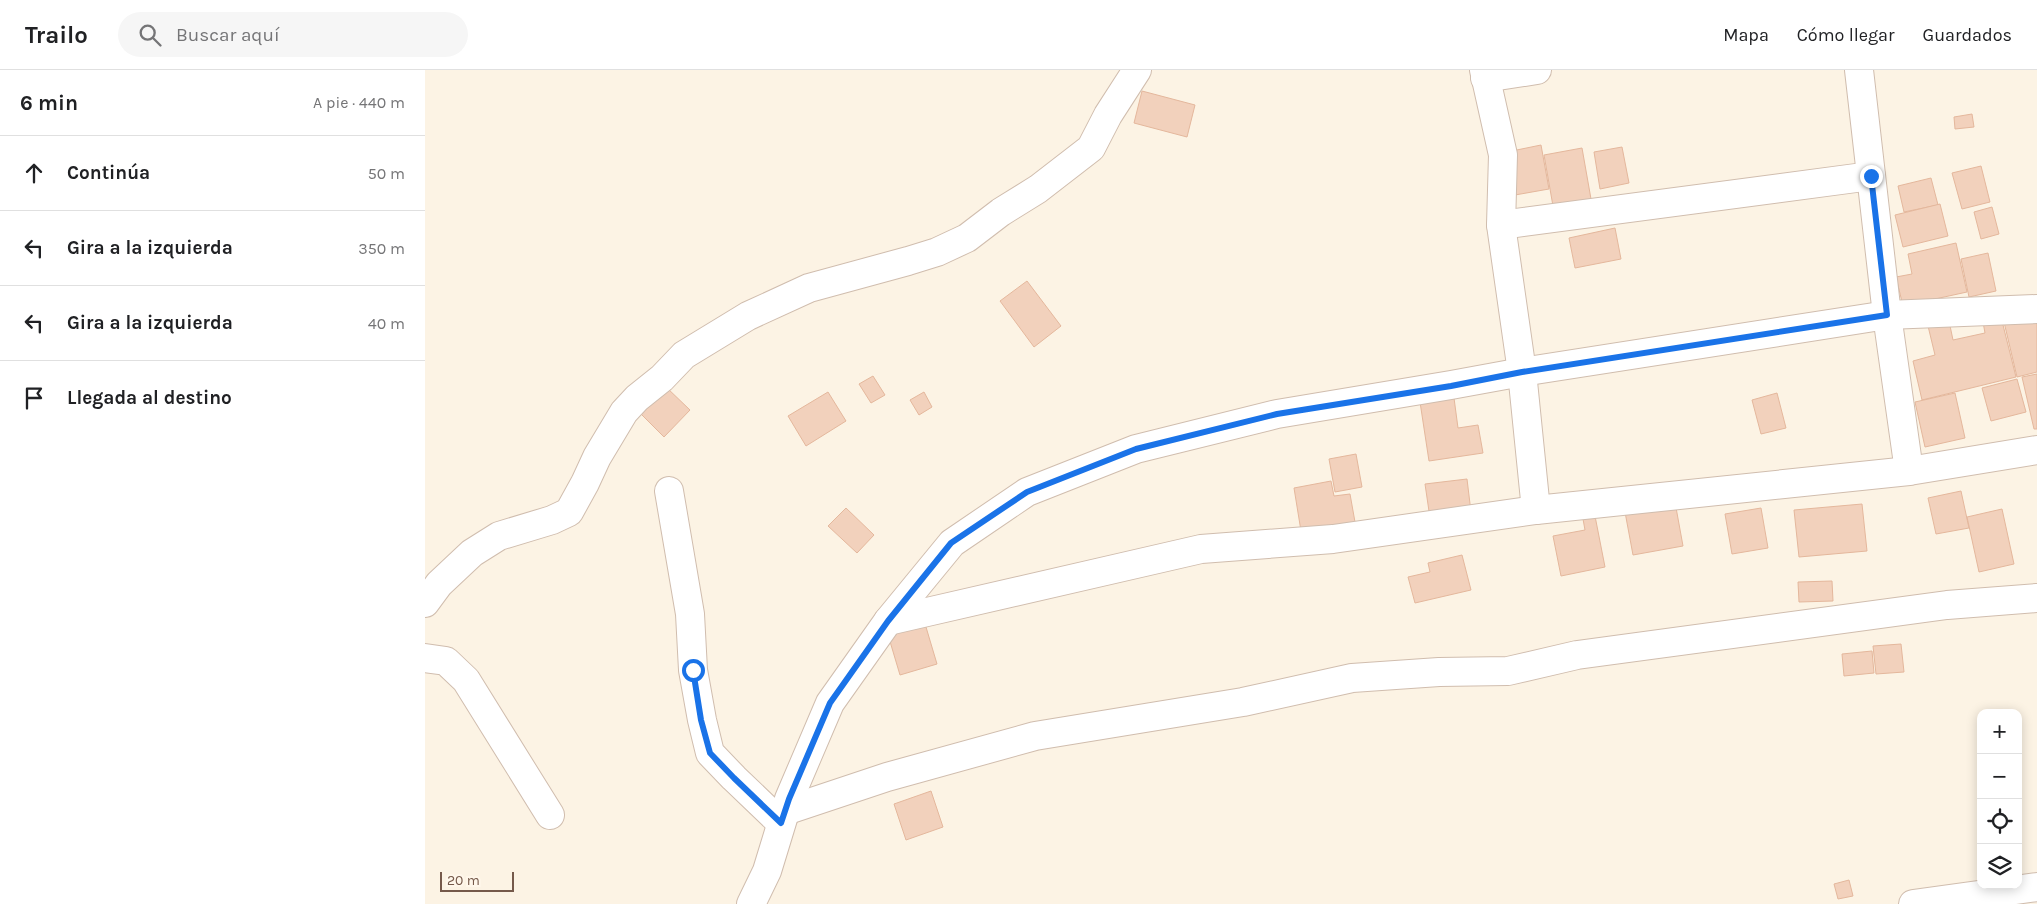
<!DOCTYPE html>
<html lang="es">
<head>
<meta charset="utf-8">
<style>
	:root { --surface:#fff; --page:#f6f6f6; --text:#202124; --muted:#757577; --line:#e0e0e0 }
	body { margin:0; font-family:Karla,sans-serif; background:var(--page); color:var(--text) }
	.controls { position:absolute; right:15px; bottom:15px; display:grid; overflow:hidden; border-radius:10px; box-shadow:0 2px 12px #0003 }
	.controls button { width:45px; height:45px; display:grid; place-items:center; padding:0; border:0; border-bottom:1px solid var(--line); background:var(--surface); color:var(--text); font:25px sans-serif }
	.scale { position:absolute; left:15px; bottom:12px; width:74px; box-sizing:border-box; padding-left:5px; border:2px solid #75594a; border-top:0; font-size:14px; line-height:18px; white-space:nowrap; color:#75594a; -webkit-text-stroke:4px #fff7eb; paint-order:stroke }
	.stop { position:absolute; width:15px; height:15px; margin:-11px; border:4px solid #1a73e8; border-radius:50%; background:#fff }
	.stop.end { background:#1a73e8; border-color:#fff; box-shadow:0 1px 5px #0008 }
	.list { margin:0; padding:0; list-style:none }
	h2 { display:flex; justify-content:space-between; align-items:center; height:65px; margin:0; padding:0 20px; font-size:21px }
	h2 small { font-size:16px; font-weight:400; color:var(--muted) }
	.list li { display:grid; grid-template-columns:32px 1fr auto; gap:15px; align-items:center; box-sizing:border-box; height:75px; padding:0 20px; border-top:1px solid var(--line) }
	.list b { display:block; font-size:19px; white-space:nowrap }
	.list em { font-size:16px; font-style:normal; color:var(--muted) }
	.icon { flex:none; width:28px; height:28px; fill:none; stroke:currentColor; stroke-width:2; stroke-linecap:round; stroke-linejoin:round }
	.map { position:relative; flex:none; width:1612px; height:834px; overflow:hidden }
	header { display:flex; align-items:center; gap:30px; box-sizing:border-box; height:70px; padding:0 25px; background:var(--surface); border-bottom:1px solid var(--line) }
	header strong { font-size:24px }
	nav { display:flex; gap:28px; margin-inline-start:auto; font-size:18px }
	.search { width:350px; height:45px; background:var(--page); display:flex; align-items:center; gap:12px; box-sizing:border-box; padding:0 18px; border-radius:28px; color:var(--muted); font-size:19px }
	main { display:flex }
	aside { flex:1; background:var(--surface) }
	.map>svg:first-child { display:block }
	.building { fill:#f2d1bc; stroke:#e4b79c }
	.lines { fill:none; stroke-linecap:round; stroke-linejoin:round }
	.minor-casing { stroke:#d0bdae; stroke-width:30 }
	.minor { stroke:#fff; stroke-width:28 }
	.route { stroke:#1a73e8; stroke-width:6 }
</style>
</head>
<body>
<header>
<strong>Trailo</strong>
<div class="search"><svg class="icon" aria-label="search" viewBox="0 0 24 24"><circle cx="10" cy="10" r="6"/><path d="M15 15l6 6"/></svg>Buscar aquí</div>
<nav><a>Mapa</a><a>Cómo llegar</a><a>Guardados</a></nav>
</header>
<main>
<aside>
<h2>6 min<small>A pie · 440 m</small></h2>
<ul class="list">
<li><svg class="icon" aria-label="ahead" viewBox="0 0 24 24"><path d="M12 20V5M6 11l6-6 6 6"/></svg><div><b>Continúa</b></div><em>50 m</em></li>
<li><svg class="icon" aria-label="left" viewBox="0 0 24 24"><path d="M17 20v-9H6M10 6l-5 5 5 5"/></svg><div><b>Gira a la izquierda</b></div><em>350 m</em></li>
<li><svg class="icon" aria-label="left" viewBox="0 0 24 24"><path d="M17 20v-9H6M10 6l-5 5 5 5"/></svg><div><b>Gira a la izquierda</b></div><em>40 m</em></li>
<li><svg class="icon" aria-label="arrive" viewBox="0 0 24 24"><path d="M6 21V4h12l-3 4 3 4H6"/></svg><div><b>Llegada al destino</b></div></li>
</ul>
</aside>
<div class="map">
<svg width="1612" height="834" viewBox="0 0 1612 834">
	<rect width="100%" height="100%" fill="#fcf3e4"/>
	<g class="building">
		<polygon points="717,21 770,35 762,67 709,53"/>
		<polygon points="1547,44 1549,57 1530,59 1529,47"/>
		<polygon points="1116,75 1124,119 1090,125 1082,82"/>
		<polygon points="1197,77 1204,113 1175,119 1169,82"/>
		<polygon points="1157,78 1166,129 1128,136 1119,85"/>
		<polygon points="1556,96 1565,132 1537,139 1527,103"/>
		<polygon points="1506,108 1513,135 1479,142 1473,116"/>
		<polygon points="1515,134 1523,166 1478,177 1470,145"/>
		<polygon points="1567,137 1574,164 1556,169 1549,142"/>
		<polygon points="1190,158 1196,189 1150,198 1144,168"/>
		<polygon points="1531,173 1542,222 1478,236 1471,207 1487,204 1483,184"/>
		<polygon points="1563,183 1571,221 1544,227 1536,189"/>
		<polygon points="602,211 636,256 609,277 575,231"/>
		<polygon points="1576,247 1591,307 1497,330 1488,291 1510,285 1503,256 1524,251 1528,270 1560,263 1558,252"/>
		<polygon points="1579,252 1612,253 1612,302 1592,307"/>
		<polygon points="1612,304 1612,359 1609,359 1597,307"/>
		<polygon points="448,306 460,325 446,333 434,314"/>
		<polygon points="1592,309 1601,342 1566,351 1557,318"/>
		<polygon points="240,316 265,340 239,367 215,343"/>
		<polygon points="403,322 421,351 381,376 363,346"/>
		<polygon points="499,322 507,337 494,345 485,330"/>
		<polygon points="1352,323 1361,358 1336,364 1327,330"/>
		<polygon points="1530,323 1540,368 1500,377 1490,332"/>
		<polygon points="1029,328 1033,358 1053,355 1058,383 1004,391 995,332"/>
		<polygon points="931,384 937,417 910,422 904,389"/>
		<polygon points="1042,409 1046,442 1005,448 1000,414"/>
		<polygon points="906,411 909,426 925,424 930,452 876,461 869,418"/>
		<polygon points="1536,421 1544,458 1511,464 1503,428"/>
		<polygon points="1250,432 1258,476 1208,485 1200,442"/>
		<polygon points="1437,434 1442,481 1374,487 1369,440"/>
		<polygon points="421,438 449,465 432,483 403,456"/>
		<polygon points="1336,438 1343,478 1307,484 1300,444"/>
		<polygon points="1577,439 1589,494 1554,502 1542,447"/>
		<polygon points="1170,446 1180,497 1136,506 1128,466 1160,460 1158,449"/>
		<polygon points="1037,485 1046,520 990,533 983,507 1005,502 1003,493"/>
		<polygon points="1407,511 1408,531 1374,532 1373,512"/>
		<polygon points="498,547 512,594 475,605 461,558"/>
		<polygon points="1476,574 1479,602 1451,604 1448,576"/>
		<polygon points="1447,581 1449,603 1419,606 1417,584"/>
		<polygon points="506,721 518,757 481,770 469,734"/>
		<polygon points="1424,810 1428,826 1413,829 1409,814"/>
	</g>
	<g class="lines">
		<g class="minor-casing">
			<g id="minor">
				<polyline points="1059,0 1078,85 1076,155 1097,302 1111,440"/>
				<polyline points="1434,0 1462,245 1484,401"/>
				<polyline points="1060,8 1112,0"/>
				<polyline points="1076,155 1446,106"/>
				<polyline points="244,421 265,544 268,600 277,650 285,683 309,708 356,753"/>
				<polyline points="0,533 14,514 47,483 74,466 127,450 144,442 160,413 172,387 199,342 212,328 237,308 259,285 323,246 384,218 483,191 512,182 542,168 576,142 613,119 666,78 683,45 712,0"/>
				<polyline points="463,551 776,479 908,469 1111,440 1484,401 1612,380"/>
				<polyline points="0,588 21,591 41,610 125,745"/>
				<polyline points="360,741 462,707 610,666 818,632 927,608 1014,602 1083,601 1152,585 1522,535 1612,528"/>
				<polyline points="326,834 342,801 364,729 405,633 463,551 527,473 602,422 711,379 852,344 1026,315 1097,302 1462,245 1612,239"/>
				<polyline points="1488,834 1612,817"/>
			</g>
		</g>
		<use href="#minor" class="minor"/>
	</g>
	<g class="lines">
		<polyline class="route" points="268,600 276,650 285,683 309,708 356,753 364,729 405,633 463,551 526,473 602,422 711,379 852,344 1026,316 1097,302 1462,245 1446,106"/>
	</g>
</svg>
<div class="controls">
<button>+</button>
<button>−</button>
<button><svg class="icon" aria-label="locate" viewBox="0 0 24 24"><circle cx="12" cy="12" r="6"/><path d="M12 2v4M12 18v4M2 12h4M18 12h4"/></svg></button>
<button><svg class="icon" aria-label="layers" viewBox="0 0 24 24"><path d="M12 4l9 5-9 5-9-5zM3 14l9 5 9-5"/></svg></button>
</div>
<div class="scale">20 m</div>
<div class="stop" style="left:268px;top:600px"></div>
<div class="stop end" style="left:1446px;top:106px"></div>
</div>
</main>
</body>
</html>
